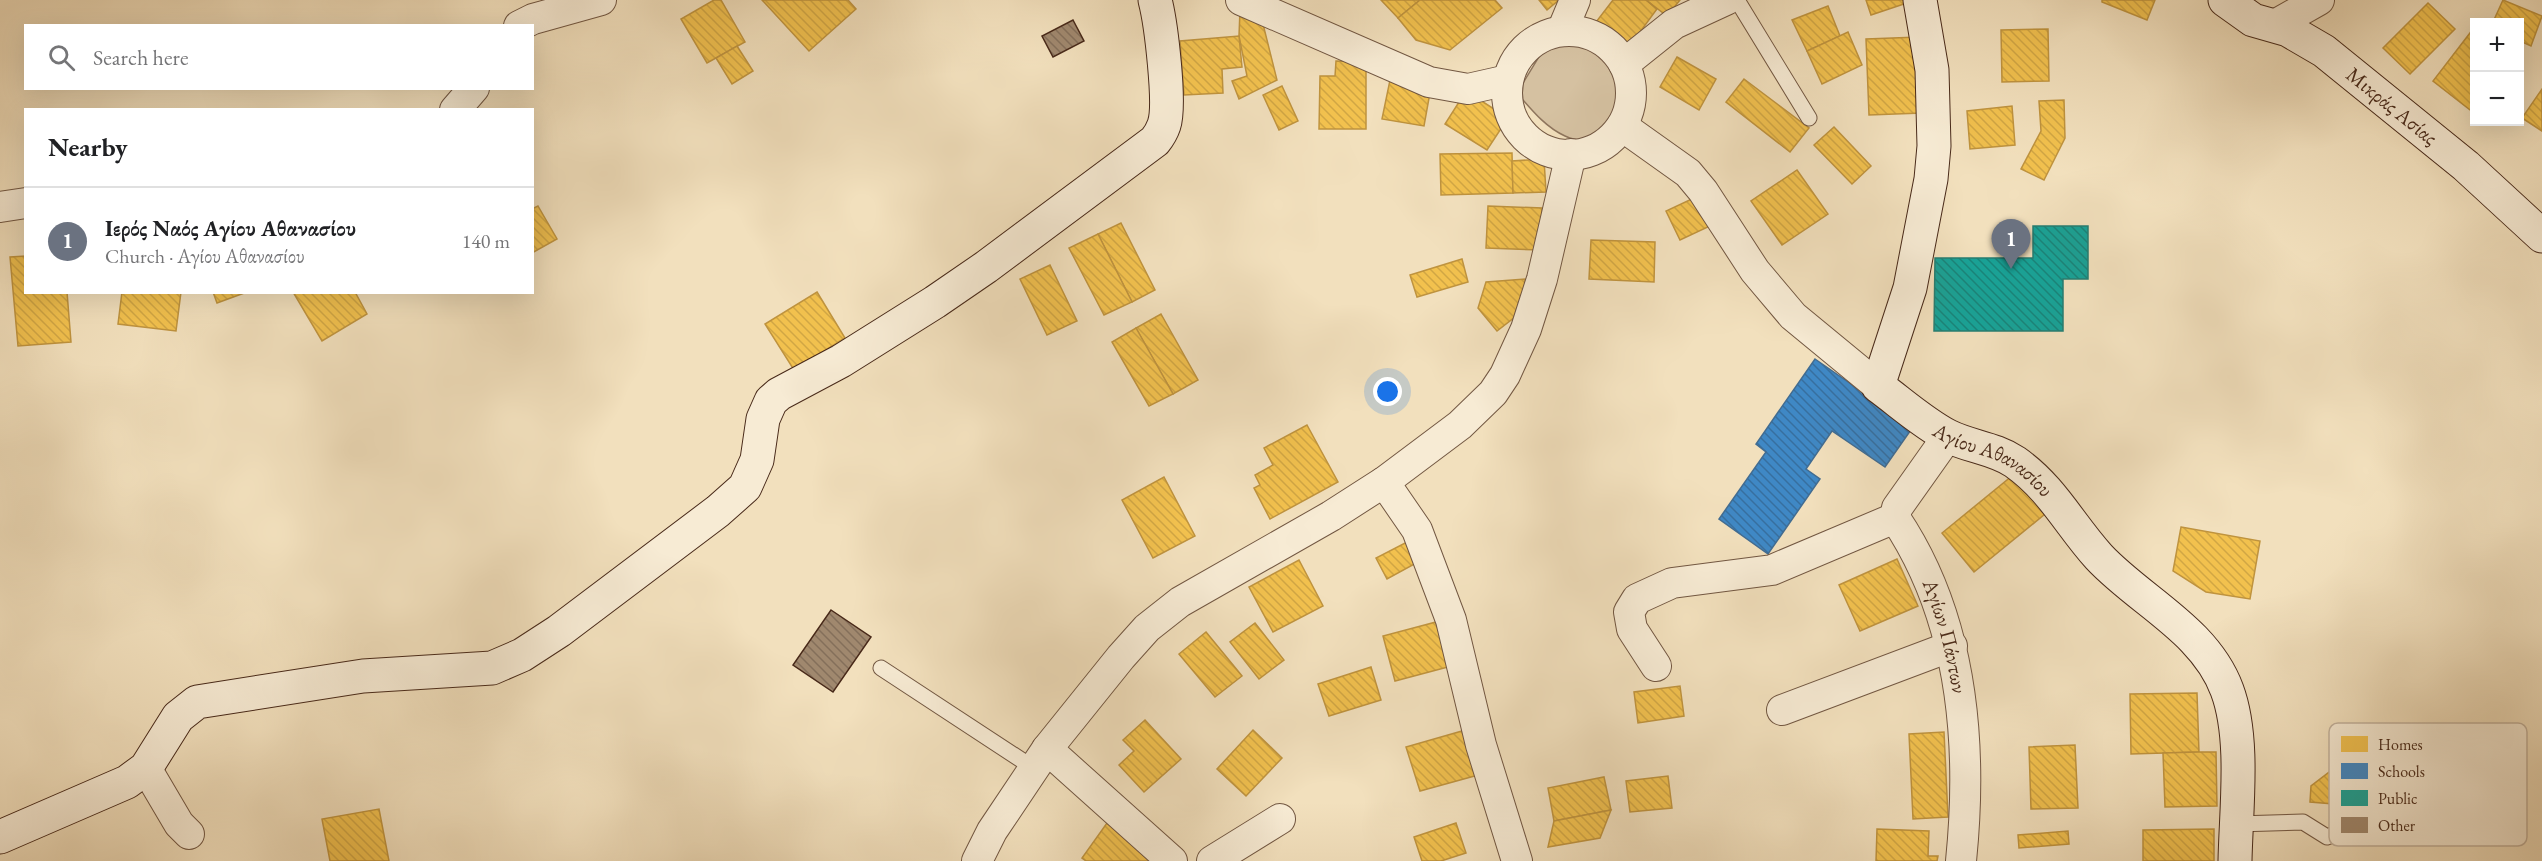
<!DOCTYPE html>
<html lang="en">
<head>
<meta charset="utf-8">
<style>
	:root { --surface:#fff; --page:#f2f2f2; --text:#202124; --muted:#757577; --line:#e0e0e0; --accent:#8f2418 }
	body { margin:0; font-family:"EB Garamond",serif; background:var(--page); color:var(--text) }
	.controls { position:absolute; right:18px; top:18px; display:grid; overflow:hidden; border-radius:0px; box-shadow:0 6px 24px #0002 }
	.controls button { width:54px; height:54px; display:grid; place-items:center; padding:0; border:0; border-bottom:2px solid var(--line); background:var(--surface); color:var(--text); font:30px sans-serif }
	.you { position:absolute; left:1388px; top:392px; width:21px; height:21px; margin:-15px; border:4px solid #fff; border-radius:50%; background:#1a73e8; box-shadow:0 0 0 9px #1a73e833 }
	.badge { display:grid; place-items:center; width:39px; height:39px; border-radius:50%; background:var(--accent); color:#fff; font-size:20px; font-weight:700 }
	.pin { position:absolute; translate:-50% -50px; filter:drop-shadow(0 2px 3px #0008) }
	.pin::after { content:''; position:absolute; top:32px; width:21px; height:18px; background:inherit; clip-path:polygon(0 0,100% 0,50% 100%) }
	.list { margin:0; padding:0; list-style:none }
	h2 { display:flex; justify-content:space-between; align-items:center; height:78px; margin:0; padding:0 24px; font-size:26px }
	h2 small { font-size:20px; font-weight:400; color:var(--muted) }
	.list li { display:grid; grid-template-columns:39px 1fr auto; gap:18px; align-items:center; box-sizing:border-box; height:108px; padding:0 24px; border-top:2px solid var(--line) }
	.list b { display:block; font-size:22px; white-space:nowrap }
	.list p { margin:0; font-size:20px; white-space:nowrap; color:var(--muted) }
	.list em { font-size:20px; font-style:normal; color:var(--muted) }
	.icon { flex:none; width:33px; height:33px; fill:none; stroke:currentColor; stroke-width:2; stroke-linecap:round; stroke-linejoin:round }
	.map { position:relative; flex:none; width:2542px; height:861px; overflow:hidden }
	.search { position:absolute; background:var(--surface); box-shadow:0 6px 24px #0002; left:24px; top:24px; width:510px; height:66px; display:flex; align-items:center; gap:15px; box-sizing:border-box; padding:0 21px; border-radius:0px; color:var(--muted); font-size:22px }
	.panel { position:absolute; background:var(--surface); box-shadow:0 6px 24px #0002; left:24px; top:108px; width:510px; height:186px; border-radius:0px }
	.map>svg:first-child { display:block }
	.green { fill:#d5c1a1; stroke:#8e755d; stroke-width:1.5 }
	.homes { fill:url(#homes-back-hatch); stroke:#bf933e; stroke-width:1.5 }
	.schools { fill:url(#schools-back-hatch); stroke:#426c91; stroke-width:1.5 }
	.public { fill:url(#public-back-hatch); stroke:#267e72; stroke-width:1.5 }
	.building { fill:url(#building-back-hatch); stroke:#482919; stroke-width:1.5 }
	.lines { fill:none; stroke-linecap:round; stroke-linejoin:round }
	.lane-casing { stroke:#725742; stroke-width:17 }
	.street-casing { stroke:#725742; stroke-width:32 }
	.secondary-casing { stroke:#482919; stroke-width:35 }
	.lane { stroke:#f7ebd4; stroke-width:15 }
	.street { stroke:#f7ebd4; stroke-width:30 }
	.secondary { stroke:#f7ebd4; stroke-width:33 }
	.labels { text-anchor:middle; stroke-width:6; stroke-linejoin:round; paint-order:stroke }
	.street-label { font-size:21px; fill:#482919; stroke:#f7ebd4 }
	.key { fill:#f7ebd4; stroke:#c2b19c; stroke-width:1.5 }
	.key-label { font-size:16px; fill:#482919 }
</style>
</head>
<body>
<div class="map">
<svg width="2542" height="861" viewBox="0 0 2542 861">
	<defs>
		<pattern id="homes-back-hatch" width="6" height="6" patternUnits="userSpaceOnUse" patternTransform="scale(1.5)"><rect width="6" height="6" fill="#f2c14e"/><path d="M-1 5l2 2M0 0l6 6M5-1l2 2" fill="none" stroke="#d1a644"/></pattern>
		<pattern id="schools-back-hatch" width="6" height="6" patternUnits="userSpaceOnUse" patternTransform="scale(1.5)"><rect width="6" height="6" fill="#3f88c5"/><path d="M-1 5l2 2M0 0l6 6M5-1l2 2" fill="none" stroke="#376f9f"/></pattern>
		<pattern id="public-back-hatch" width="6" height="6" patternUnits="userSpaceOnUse" patternTransform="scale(1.5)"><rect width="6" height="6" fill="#17a398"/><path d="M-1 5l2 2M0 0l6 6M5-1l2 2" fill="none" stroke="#17857b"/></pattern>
		<pattern id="building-back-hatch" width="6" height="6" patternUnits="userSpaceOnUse" patternTransform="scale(1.5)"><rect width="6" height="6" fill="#a0886e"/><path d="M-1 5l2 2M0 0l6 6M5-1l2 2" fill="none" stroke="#846f5a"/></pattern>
	</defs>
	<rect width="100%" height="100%" fill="#f2e0bd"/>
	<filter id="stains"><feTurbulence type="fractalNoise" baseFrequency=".00333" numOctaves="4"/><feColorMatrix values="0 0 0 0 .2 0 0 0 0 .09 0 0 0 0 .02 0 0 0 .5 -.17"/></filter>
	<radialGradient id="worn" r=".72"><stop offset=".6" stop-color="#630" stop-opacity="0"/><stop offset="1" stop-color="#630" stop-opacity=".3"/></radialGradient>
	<path class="green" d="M1546,45C1566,44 1596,43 1611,60C1641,93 1612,158 1565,136C1545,127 1531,109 1517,93Z"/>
	<g class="homes">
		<polygon points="714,0 721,0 745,42 707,63 681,19"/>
		<polygon points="762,0 848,0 856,9 809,51"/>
		<polygon points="1381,0 1420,0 1398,18"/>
		<polygon points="1420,0 1495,0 1502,8 1450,50 1416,40 1398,18"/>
		<polygon points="1539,0 1559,0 1547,10"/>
		<polygon points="1613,0 1646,0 1657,9 1629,47 1596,22"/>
		<polygon points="1646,0 1680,0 1667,16"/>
		<polygon points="1866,0 1910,0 1910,2 1871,15"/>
		<polygon points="2102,0 2155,0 2147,20 2102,2"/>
		<polygon points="2503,0 2542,16 2531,46 2520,41 2520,22 2493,22"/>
		<polygon points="2428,3 2455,29 2410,74 2383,48"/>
		<polygon points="1828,6 1840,36 1807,51 1792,20"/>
		<polygon points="1240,10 1260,12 1277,80 1239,99 1232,81 1247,76 1239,36"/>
		<polygon points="2048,29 2049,81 2002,82 2001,30"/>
		<polygon points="1848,32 1862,65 1822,84 1807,51"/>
		<polygon points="2470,33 2474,37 2474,113 2433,81"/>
		<polygon points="1239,36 1242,67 1222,69 1223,93 1184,95 1180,41"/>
		<polygon points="1919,37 1922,113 1869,115 1866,39"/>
		<polygon points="737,46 753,71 732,84 716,58"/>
		<polygon points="1677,57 1716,79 1699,110 1660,87"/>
		<polygon points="1336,61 1366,62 1366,129 1319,129 1320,76 1335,76"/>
		<polygon points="1744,79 1809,128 1790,152 1726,102"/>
		<polygon points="1390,80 1431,87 1424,126 1382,119"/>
		<polygon points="1282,86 1298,121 1279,130 1263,95"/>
		<polygon points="2542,89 2542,131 2522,118"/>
		<polygon points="1466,91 1508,118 1487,150 1445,124"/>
		<polygon points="2064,100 2065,138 2044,180 2021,169 2041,131 2039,101"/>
		<polygon points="2012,106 2015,145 1970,149 1967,111"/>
		<polygon points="1834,127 1871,166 1852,184 1814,145"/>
		<polygon points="1512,153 1513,193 1441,195 1440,154"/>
		<polygon points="1544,159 1546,192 1513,193 1512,161"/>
		<polygon points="1797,170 1828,214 1782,245 1751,201"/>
		<polygon points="1696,197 1710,226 1680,240 1666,211"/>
		<polygon points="538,206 557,239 532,253 532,209"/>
		<polygon points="1488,206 1542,208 1540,250 1486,248"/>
		<polygon points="1121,223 1155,290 1132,302 1098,234"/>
		<polygon points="1098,234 1132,302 1104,315 1069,248"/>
		<polygon points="1591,240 1655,242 1654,282 1589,279"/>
		<polygon points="26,256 26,292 67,292 71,342 18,346 10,257"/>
		<polygon points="1462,259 1468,282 1417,297 1410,275"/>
		<polygon points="1050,265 1077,321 1047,335 1020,279"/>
		<polygon points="1525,279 1528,307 1497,331 1478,308 1486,282"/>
		<polygon points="122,292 181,292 176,331 118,324"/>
		<polygon points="213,292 247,292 217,303"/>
		<polygon points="293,292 355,292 367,314 322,341"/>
		<polygon points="817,292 845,338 794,370 765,324"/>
		<polygon points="1161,314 1198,380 1173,394 1136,328"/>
		<polygon points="1136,328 1173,394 1149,406 1112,342"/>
		<polygon points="1307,425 1338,482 1270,519 1254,488 1260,485 1255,475 1273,465 1264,448"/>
		<polygon points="2018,471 2050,510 1974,572 1942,533"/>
		<polygon points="1164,477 1195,536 1153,558 1122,500"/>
		<polygon points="2181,527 2260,541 2250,599 2206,592 2173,571"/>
		<polygon points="1409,541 1420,561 1387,579 1376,558"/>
		<polygon points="1897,559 1918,606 1860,631 1839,585"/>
		<polygon points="1299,560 1323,606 1273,632 1249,587"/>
		<polygon points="1436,622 1448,667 1395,681 1383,636"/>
		<polygon points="1255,623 1284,660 1259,679 1230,642"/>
		<polygon points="1206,632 1242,676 1215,697 1179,654"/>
		<polygon points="1371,667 1381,700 1329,716 1318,684"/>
		<polygon points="1680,686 1684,716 1638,723 1634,692"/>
		<polygon points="2197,693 2199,752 2131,754 2130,694"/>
		<polygon points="1145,720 1181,759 1144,792 1119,765 1134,751 1123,740"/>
		<polygon points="1469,729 1482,774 1420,791 1406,747"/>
		<polygon points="1253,730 1282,758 1246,796 1217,769"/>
		<polygon points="1944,732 1948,817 1913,819 1909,734"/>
		<polygon points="2335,742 2361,744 2360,759 2385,761 2382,808 2310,802 2311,786 2333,769"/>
		<polygon points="2075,745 2078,808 2031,809 2029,747"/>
		<polygon points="2199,752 2216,752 2217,806 2165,807 2163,753"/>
		<polygon points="1668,776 1672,808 1630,812 1626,781"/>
		<polygon points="1604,777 1611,810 1554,821 1548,788"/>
		<polygon points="379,809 389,861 330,861 322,819"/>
		<polygon points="1611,810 1600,838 1548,847 1554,821"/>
		<polygon points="1107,823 1159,861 1086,861 1082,858"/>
		<polygon points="1456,823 1466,853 1441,861 1422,861 1414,837"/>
		<polygon points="1877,829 1929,831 1928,856 1938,856 1937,861 1876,861"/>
		<polygon points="2214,829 2214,861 2143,861 2143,830"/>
		<polygon points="2068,831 2069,844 2019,848 2018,835"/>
	</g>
	<polygon class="schools" points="1815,359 1913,427 1885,467 1832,431 1806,469 1820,479 1768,554 1719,519 1766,452 1756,444"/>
	<polygon class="public" points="2033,226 2088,226 2088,279 2063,279 2063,331 1934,331 1935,258 2033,258"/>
	<g class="building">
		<polygon points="1073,20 1084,41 1053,57 1042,36"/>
		<polygon points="831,610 871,637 833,692 793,665"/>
	</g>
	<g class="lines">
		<g class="lane-casing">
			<g id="lane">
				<polyline points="1737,0 1809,118"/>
				<polyline points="881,668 1035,769"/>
				<polyline points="2236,824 2303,822 2327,837 2351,828"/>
			</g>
		</g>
		<g class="street-casing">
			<g id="street">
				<polyline points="1241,0 1429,82 1468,89 1508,80"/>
				<polyline points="519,26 533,19 601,0"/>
				<polyline points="2273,26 2319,0"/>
				<polyline points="1562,31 1575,0"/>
				<circle cx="1569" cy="93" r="62"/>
				<polyline points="1624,64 1674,24 1726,0"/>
				<polyline points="455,110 474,88"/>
				<polyline points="1622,126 1688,173 1703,191 1755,271 1793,316 1878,386"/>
				<polyline points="0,207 26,203"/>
				<path id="s1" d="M1948,436L1897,508L1895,518C1963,619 1973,743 1961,861"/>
				<polyline points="1384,482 1417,530 1451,620 1481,745 1517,861"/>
				<polyline points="1656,666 1632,629 1629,612 1637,599 1672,583 1772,570 1895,518"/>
				<polyline points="1782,710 1952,646"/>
				<polyline points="1047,749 1172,861"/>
				<polyline points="146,768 179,824 189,834"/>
				<polyline points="977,861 992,831 1047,749 1121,657 1147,628 1180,602 1331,516 1384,482 1460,425 1493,393 1505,375 1526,329 1542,279 1571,154"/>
				<polyline points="1212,861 1280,819"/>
			</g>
		</g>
		<g class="secondary-casing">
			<g id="secondary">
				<path id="s2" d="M1920,0L1932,70L1934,146L1931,179L1910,288L1878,386C1900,402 1923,423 1948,436C1970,447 1994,448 2015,462C2053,489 2069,524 2099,557C2140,601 2205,630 2227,690C2245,738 2236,809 2235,861"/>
				<path id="s3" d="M2225,0L2253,20L2288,30L2324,51L2466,166L2542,236"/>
				<path d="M0,837L127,782L146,768L178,717L197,702L363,676L492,668L522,655L559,631L718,511L745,487L757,460L763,419L771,401L779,394L841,361L935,302L986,267L1155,141C1159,136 1162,131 1164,125C1171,105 1161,23 1155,0"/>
			</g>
		</g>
		<use href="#lane" class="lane"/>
		<use href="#street" class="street"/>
		<use href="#secondary" class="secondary"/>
	</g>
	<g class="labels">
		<g class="street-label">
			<text dy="7" stroke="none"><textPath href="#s3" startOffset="200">Μικράς Ασίας</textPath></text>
			<text dy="7" stroke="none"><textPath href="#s2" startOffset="532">Αγίου Αθανασίου</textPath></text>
			<text dy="7" stroke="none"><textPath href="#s1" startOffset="228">Αγίων Πάντων</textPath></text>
		</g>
	</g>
	<rect x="2329" y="723" width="198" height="123" rx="9" class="key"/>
	<rect x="2341" y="736" width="27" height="16" fill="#f2c14e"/>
	<rect x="2341" y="763" width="27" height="16" fill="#3f88c5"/>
	<rect x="2341" y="790" width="27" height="16" fill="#17a398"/>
	<rect x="2341" y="817" width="27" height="16" fill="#a0886e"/>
	<g class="key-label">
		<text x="2378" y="750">Homes</text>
		<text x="2378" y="777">Schools</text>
		<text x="2378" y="804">Public</text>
		<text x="2378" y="831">Other</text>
	</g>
	<rect width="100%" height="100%" filter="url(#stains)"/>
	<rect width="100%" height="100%" fill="url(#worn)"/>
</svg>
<div class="controls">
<button>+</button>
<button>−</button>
</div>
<div class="you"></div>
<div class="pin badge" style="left:2011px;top:269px;background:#6b7280">1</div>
<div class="search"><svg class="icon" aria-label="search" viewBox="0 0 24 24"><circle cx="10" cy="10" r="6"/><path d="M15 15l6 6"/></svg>Search here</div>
<section class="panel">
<h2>Nearby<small></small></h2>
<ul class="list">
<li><span class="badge" style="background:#6b7280">1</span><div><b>Ιερός Ναός Αγίου Αθανασίου</b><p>Church · Αγίου Αθανασίου</p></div><em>140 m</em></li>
</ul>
</section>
</div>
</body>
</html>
